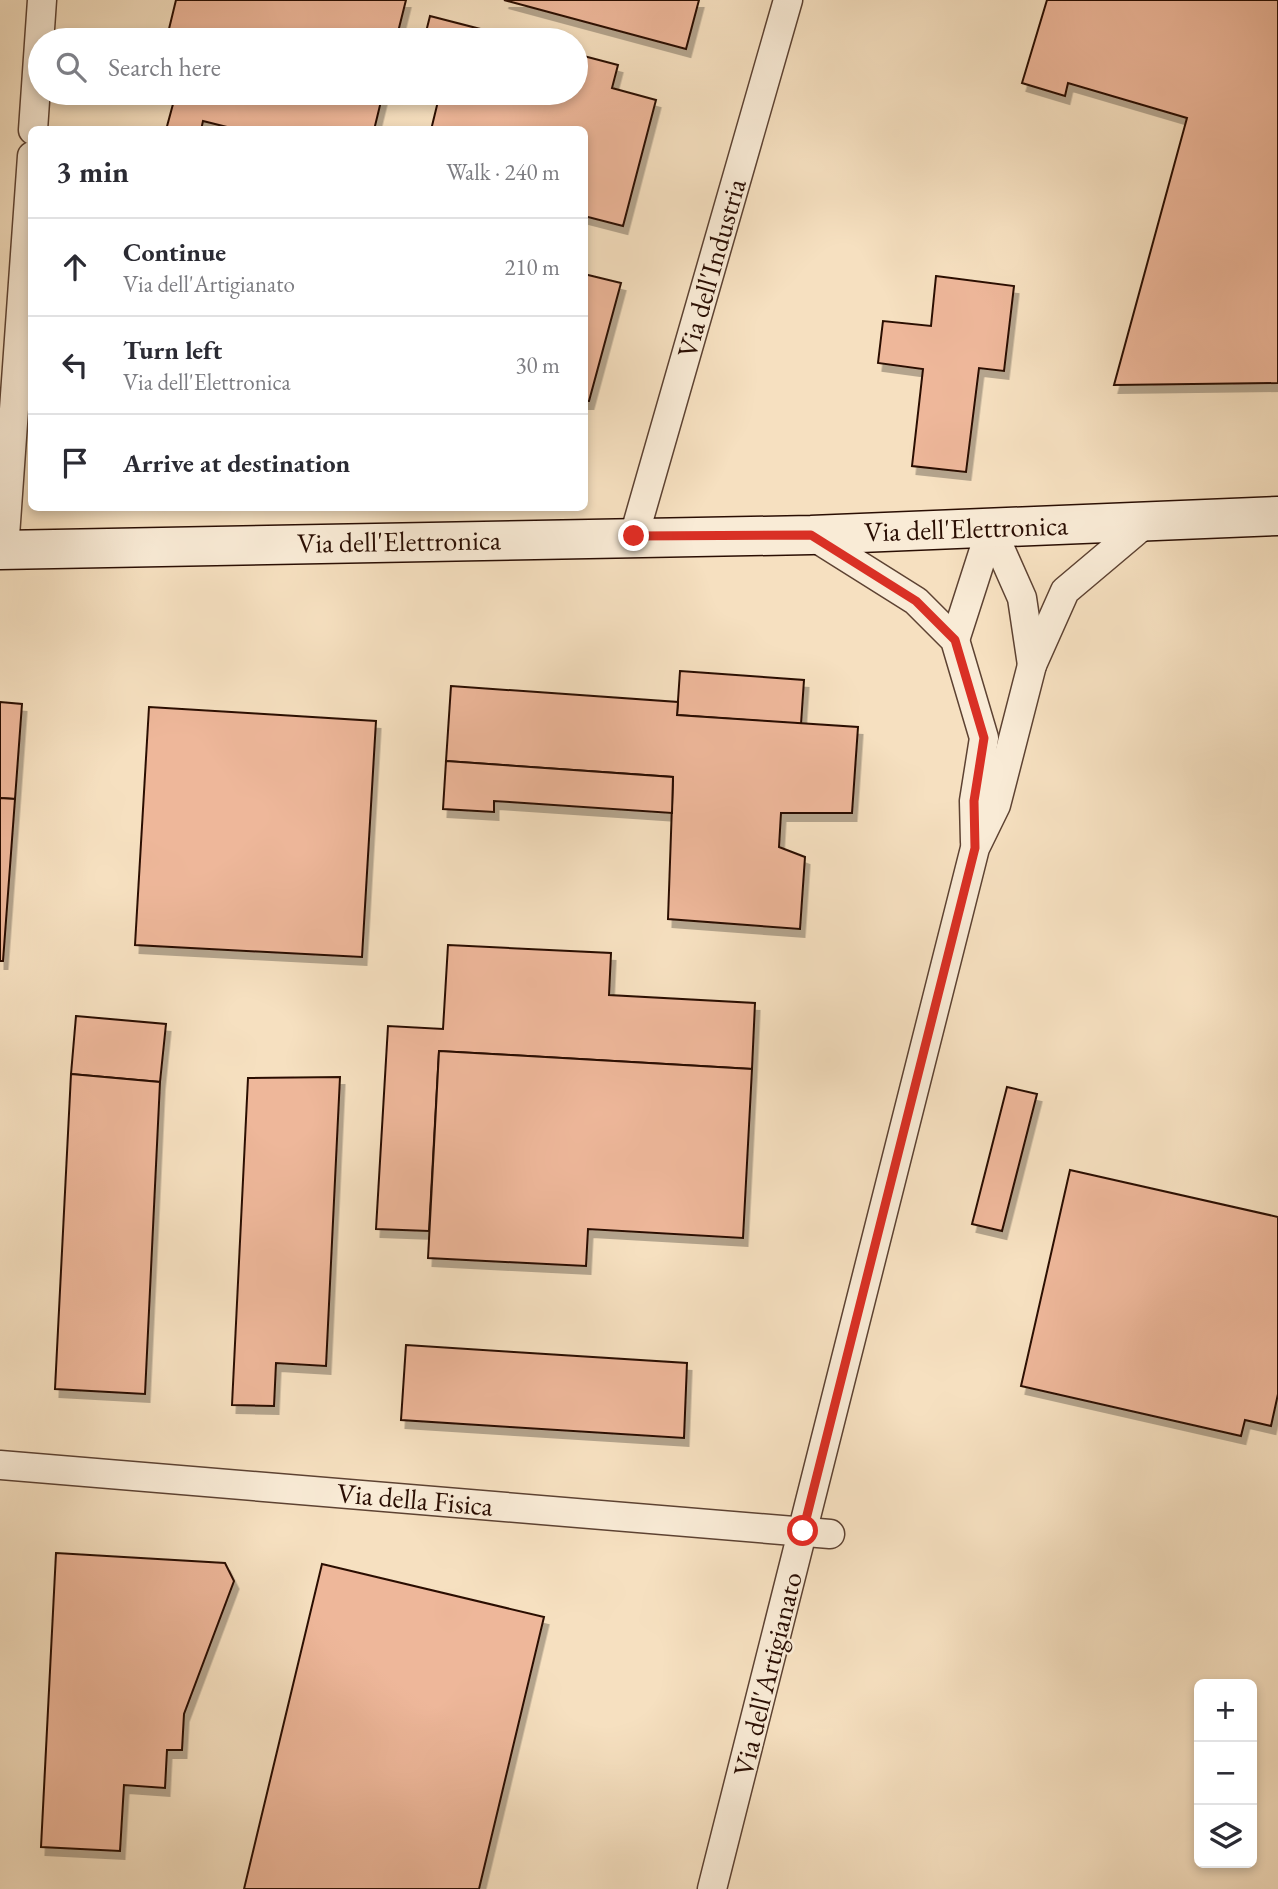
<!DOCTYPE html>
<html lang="en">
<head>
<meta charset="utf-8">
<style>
	:root { --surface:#fff; --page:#f2f2f3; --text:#2b2b33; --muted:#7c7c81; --line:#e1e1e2 }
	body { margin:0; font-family:"EB Garamond",serif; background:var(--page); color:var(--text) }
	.controls { position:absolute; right:21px; bottom:21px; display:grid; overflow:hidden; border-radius:10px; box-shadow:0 4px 10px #0003 }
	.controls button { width:63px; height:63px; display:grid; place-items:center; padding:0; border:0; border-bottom:2px solid var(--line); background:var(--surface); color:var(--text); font:35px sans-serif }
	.stop { position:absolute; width:21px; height:21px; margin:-16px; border:5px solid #d93025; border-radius:50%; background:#fff }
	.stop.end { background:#d93025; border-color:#fff; box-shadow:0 2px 7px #0008 }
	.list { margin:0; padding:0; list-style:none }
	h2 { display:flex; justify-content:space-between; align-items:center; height:91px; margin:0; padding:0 28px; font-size:30px }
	h2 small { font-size:23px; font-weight:400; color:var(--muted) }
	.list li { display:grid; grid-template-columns:46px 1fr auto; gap:21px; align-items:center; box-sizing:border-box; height:98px; padding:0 28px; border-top:2px solid var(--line) }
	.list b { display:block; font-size:26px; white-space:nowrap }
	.list p { margin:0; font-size:23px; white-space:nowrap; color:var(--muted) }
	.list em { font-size:23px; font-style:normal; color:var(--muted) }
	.icon { flex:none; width:38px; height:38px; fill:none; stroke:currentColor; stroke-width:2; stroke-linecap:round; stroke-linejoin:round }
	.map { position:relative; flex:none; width:1278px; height:1889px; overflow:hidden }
	.search { position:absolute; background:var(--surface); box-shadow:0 4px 10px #0003; left:28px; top:28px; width:560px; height:77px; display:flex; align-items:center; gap:18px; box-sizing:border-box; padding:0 24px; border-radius:38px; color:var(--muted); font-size:26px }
	.panel { position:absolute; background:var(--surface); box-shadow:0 4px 10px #0003; left:28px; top:126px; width:560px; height:385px; border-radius:10px }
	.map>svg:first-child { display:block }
	.building { fill:#eeb79a; stroke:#2a0e03; stroke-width:2; filter:url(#shadow) }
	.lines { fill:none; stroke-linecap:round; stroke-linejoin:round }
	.street-casing { stroke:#5d4232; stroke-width:31 }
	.secondary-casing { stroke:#2a0e03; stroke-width:41 }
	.street { stroke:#f9ebd6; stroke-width:28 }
	.secondary { stroke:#f9ebd6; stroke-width:38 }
	.route { stroke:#d93025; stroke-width:9 }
	.labels { text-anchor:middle; stroke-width:5; stroke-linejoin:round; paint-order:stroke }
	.street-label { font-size:28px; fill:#2a0e03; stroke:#f9ebd6 }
</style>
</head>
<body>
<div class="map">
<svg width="1278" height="1889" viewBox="0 0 1278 1889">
	<defs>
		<filter id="shadow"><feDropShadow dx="4.5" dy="8" stdDeviation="0" flood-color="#0004"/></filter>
	</defs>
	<rect width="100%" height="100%" fill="#f6e0c0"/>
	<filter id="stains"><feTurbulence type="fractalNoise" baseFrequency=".00286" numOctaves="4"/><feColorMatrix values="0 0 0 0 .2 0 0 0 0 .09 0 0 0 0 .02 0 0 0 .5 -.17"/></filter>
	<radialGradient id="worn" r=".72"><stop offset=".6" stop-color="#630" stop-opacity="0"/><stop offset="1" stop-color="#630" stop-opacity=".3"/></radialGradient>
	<g class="building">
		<polygon points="176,0 406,0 396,40 189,40 189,38 168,33"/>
		<polygon points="504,0 699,0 686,49"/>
		<polygon points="1047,0 1278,0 1278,383 1114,385 1187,118 1068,83 1065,96 1022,83"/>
		<polygon points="430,16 523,40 424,40"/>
		<polygon points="576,54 618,65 612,88 656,100 623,226 584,216 584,130 431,130 440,93 576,93"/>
		<polygon points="176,93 383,93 374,130 239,130 203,121 201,130 166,130"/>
		<polygon points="584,274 621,283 589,401 584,401"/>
		<polygon points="936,276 1014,286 1004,371 979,368 966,472 912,466 923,369 878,363 883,321 931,326"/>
		<polygon points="680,671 804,680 801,724 677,715"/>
		<polygon points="451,686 678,702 677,715 858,727 852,813 781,813 779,847 805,857 800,929 668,919 673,777 446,761"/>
		<polygon points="0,702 22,704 15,799 0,798"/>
		<polygon points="149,707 376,721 362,957 135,945"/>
		<polygon points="446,761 673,777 672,813 494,801 494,812 443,809"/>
		<polygon points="0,798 15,799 3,961 0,961"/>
		<polygon points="448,945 611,953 609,995 755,1003 752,1069 439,1051 429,1231 376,1229 388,1026 443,1029"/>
		<polygon points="76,1016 166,1024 160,1082 71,1074"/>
		<polygon points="439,1051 752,1069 743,1238 588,1229 586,1266 428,1258"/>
		<polygon points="71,1074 160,1082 145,1394 55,1389"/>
		<polygon points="340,1077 326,1366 276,1363 274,1406 232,1405 248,1078"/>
		<polygon points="1007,1087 1037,1094 1002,1231 972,1224"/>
		<polygon points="1070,1170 1278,1217 1278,1394 1271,1426 1245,1420 1241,1436 1021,1386"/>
		<polygon points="406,1345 687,1363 684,1438 401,1420"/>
		<polygon points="56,1553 225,1563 234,1581 184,1714 182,1750 167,1750 165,1788 124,1785 120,1851 41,1847"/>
		<polygon points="322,1564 544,1617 479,1889 244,1889"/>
	</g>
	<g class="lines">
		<g class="street-casing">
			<g id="street">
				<polyline points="33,130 42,0"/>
				<polyline points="991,528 1022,598 1032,665"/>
				<polyline points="811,535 916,601 955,640 984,738 974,801 975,842"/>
				<polyline points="634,536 788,0"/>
				<polyline points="4,550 32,156"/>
				<polyline points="955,640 991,528"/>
				<polyline points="0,1465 830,1534"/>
				<polyline points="712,1889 975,848 996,805 1032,665 1065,591 1148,521"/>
			</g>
		</g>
		<g class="secondary-casing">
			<polyline id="secondary" points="0,550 811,535 1278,516"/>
		</g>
		<use href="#street" class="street"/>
		<use href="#secondary" class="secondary"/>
	</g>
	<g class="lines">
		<polyline class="route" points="634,536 811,535 916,601 955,640 984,738 974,801 975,848 803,1531"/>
	</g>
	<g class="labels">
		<g class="street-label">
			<text transform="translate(711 268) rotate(-74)" y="10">Via dell'Industria</text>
			<text transform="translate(966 528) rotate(-2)" y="10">Via dell'Elettronica</text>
			<text transform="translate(399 541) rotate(-1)" y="10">Via dell'Elettronica</text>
			<text transform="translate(415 1499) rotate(5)" y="10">Via della Fisica</text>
			<text transform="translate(767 1674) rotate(-76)" y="10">Via dell'Artigianato</text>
		</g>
	</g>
	<rect width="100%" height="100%" filter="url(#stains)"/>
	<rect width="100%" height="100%" fill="url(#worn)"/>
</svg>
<div class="controls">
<button>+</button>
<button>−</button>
<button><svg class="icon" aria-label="layers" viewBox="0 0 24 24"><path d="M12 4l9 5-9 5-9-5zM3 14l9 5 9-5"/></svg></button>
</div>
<div class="stop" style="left:803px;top:1531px"></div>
<div class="stop end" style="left:634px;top:536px"></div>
<div class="search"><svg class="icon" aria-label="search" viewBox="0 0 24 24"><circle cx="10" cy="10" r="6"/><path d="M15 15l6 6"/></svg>Search here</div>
<section class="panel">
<h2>3 min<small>Walk · 240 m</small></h2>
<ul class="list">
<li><svg class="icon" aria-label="ahead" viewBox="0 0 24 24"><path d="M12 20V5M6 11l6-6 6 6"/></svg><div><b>Continue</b><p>Via dell'Artigianato</p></div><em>210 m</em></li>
<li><svg class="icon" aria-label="left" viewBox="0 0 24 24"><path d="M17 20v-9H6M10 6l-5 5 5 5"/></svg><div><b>Turn left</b><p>Via dell'Elettronica</p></div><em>30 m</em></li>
<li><svg class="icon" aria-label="arrive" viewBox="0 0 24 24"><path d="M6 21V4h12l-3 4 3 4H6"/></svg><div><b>Arrive at destination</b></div></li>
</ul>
</section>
</div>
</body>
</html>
